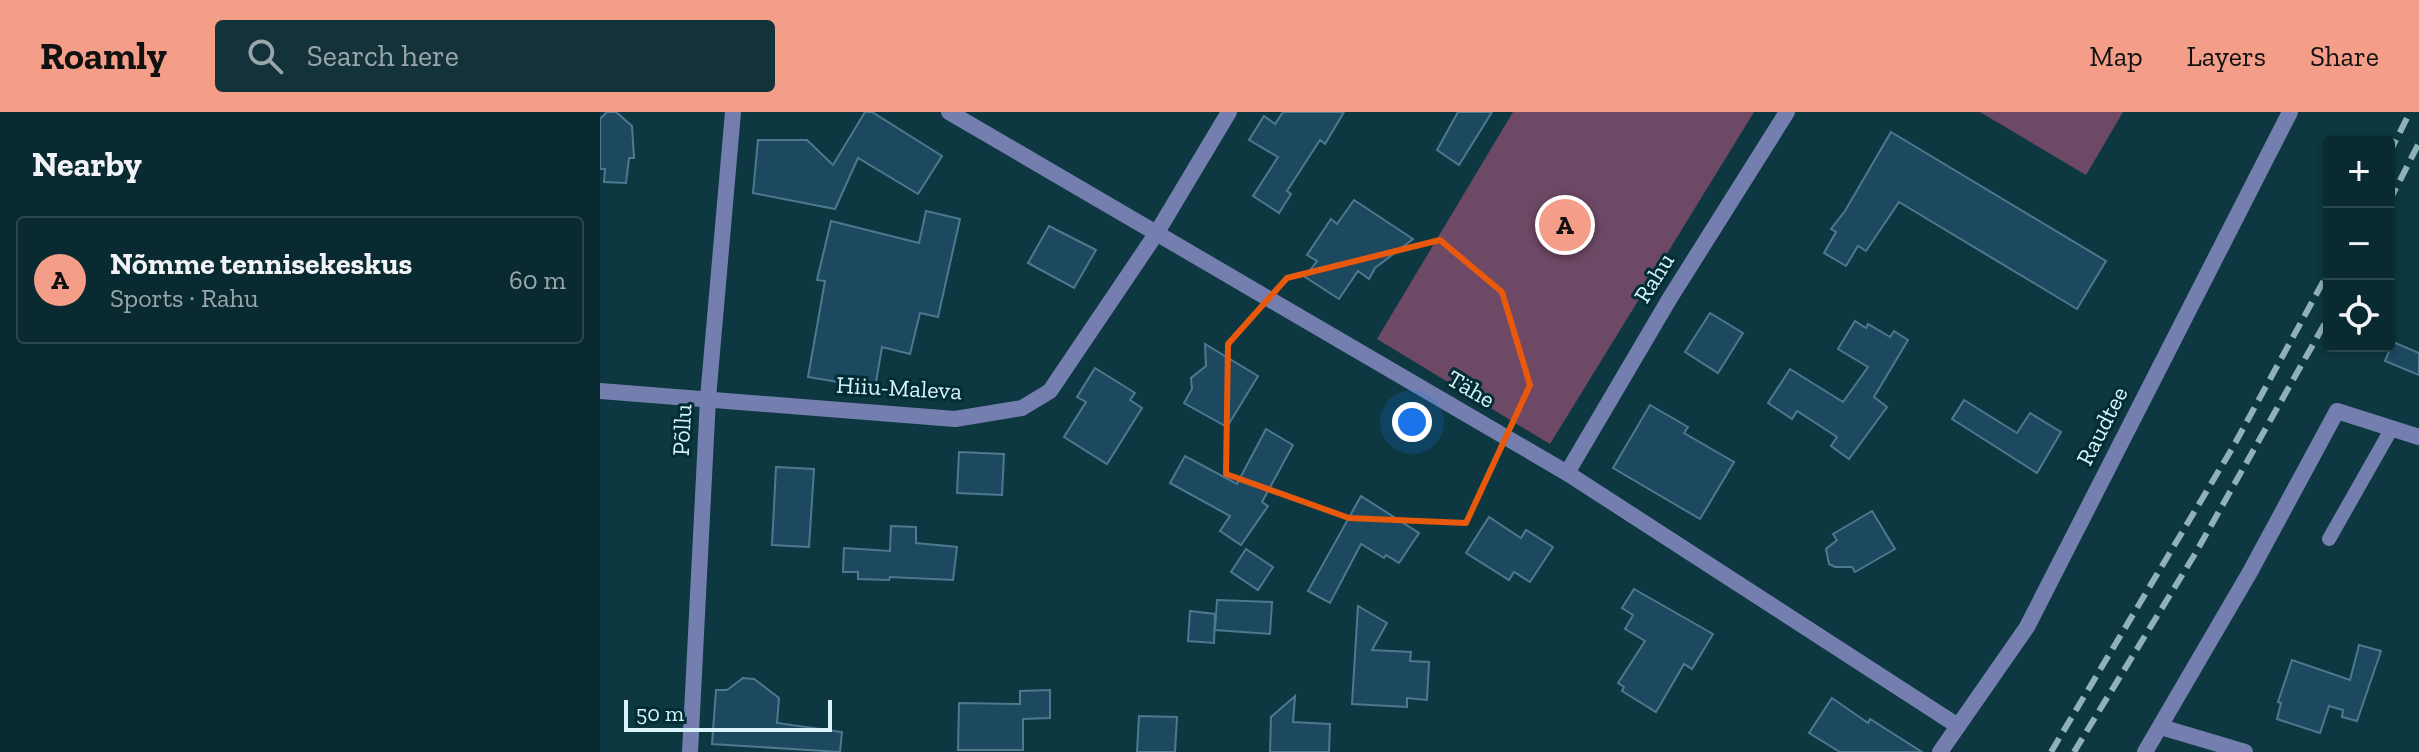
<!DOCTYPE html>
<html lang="en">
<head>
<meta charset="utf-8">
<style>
	:root { --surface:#0a2a31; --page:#133239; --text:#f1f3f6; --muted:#99a7ab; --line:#2a464d; --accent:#f49e89 }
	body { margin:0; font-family:"Zilla Slab",serif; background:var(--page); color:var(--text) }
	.controls { position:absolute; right:24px; top:24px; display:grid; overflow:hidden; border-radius:8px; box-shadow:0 2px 6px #0004 }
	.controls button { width:72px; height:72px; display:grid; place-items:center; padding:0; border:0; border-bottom:2px solid var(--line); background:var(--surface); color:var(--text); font:40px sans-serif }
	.scale { position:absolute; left:24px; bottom:20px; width:208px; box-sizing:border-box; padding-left:8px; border:4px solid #d8f3f9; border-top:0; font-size:22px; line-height:28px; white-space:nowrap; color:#d8f3f9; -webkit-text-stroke:6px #012e36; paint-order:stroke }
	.you { position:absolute; left:812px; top:310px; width:28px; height:28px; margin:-20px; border:6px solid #fff; border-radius:50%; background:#1a73e8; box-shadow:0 0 0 12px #1a73e833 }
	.badge { display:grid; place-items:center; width:52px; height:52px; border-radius:50%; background:var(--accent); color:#111; font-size:26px; font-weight:700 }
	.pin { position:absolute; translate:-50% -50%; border:4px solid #fff; box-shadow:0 2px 8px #0006 }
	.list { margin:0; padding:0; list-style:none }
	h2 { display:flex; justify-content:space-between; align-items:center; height:104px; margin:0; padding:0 32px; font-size:34px }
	h2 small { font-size:26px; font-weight:400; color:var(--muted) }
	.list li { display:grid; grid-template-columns:52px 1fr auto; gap:24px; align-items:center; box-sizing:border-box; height:128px; margin:0 16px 16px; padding:0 16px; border:2px solid var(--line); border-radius:8px }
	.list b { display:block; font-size:30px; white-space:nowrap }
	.list p { margin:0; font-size:26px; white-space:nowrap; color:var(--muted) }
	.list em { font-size:26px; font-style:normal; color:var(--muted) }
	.icon { flex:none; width:44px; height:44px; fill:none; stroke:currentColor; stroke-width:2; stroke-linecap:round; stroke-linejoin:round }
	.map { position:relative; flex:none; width:1819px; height:640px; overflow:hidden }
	header { display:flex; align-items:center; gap:48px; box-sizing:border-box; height:112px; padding:0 40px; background:var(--accent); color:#111 }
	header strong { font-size:38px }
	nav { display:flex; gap:44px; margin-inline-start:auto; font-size:28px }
	.search { width:560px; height:72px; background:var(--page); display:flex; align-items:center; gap:20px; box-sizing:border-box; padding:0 28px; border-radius:8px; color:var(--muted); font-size:30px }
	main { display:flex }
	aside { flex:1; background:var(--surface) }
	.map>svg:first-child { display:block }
	.green { fill:#6e4966 }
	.building { fill:#1c4960; stroke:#4e788f; stroke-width:2 }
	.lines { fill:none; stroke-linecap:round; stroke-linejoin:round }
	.service { stroke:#747faf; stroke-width:14 }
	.minor { stroke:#747faf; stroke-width:16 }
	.tertiary { stroke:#747faf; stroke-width:16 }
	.rail { stroke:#90b1b8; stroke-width:6; stroke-dasharray:16 8; stroke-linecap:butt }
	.marked { fill:none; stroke:#e8590c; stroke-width:6; stroke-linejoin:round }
	.labels { text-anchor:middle; stroke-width:6; stroke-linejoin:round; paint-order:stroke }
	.street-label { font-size:24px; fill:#d8f3f9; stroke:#012e36 }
</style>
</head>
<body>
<header>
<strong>Roamly</strong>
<div class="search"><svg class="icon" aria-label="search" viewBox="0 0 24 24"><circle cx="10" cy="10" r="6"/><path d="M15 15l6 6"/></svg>Search here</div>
<nav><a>Map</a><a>Layers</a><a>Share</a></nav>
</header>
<main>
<aside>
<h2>Nearby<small></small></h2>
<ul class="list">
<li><span class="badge">A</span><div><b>Nõmme tennisekeskus</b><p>Sports · Rahu</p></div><em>60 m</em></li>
</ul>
</aside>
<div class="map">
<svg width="1819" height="640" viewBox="0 0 1819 640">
	<rect width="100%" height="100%" fill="#0d3841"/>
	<g class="green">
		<polygon points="913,0 1154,0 950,332 777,227"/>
		<polygon points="1380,0 1523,0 1486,63"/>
	</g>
	<g class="building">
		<polygon points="7,0 16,0 32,14 34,46 29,46 26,71 4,70 5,57 0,57 0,7"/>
		<polygon points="265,0 272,0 342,44 318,82 258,46 235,97 153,81 158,28 207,28 233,53"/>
		<polygon points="683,0 744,0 725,32 720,28 687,79 691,82 679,101 653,84 678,45 649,28 664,4 675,12"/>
		<polygon points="858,0 892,0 859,53 837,38"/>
		<polygon points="1291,20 1506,149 1477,197 1299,90 1266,139 1258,134 1246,154 1224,141 1236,120 1231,117 1245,99"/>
		<polygon points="754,88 813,127 775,156 769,167 758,159 739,187 705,165 717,149 707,143 731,107 737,112"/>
		<polygon points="326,99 360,107 338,205 320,201 310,242 282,235 275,276 208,265 225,169 217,168 231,109 319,131"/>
		<polygon points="449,114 496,138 474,176 428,151"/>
		<polygon points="1110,201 1143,221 1118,261 1085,240"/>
		<polygon points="1255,209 1266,216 1268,212 1290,225 1294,219 1308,228 1274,285 1287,295 1249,347 1231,334 1237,325 1197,299 1192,307 1168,291 1190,257 1243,290 1268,255 1238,237"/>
		<polygon points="1793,230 1819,241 1819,263 1785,249"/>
		<polygon points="605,232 658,264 627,315 584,291 592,277 591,266 606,254"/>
		<polygon points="495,256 535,281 530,288 542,296 507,352 464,325 486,290 477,285"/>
		<polygon points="1364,288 1417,321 1430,301 1461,320 1437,361 1352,307"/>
		<polygon points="1050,293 1088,315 1084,321 1134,350 1100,407 1013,356"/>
		<polygon points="666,317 693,333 662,390 668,394 641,433 620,419 630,404 570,371 585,344 637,372"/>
		<polygon points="359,340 404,342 402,383 357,381"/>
		<polygon points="176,355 214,357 209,435 172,433"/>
		<polygon points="761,384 819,421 799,451 786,443 784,446 761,432 730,491 708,479"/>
		<polygon points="1272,399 1295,437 1255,460 1252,455 1235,455 1229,452 1226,437 1237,428 1233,422"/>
		<polygon points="889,405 921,426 926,418 953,435 930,470 914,460 909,468 866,441"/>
		<polygon points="291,414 316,415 316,431 357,435 353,468 290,465 289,468 258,467 258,460 243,460 244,436 290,439"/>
		<polygon points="646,437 673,455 658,478 631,460"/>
		<polygon points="1034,477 1113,522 1092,557 1084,552 1056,600 1022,579 1024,575 1018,571 1045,529 1025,517 1033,503 1022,496"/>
		<polygon points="617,488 672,490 670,522 615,518"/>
		<polygon points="758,494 787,511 772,538 811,540 810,549 829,550 827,588 807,586 807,595 752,592"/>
		<polygon points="590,499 615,502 614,531 588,529"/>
		<polygon points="1759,533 1781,539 1757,609 1742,605 1743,598 1729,594 1720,621 1677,607 1681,591 1678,590 1692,548 1750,568"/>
		<polygon points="143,566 154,567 179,586 177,611 242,620 240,640 112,632 116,578 127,578"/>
		<polygon points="450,578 450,606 423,607 423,638 358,638 359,591 420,592 420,579"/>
		<polygon points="695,584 693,610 730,612 729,640 670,640 671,605"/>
		<polygon points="1232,586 1268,611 1270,607 1322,640 1240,640 1209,621"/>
		<polygon points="539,604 577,605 575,640 537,640"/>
	</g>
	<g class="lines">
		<polyline class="service" points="1729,427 1792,316"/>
		<g class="minor">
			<polyline points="349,0 967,361 1358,614"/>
			<polyline points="0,279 355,307 422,296 450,279 556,122 629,0"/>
			<polyline points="967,361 1070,186 1187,0"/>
			<polyline points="1561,615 1645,640"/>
			<polyline points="90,640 108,286 133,0"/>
			<polyline points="1545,640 1650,460 1737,299 1819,325"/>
		</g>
		<polyline class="tertiary" points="1340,640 1427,515 1690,0"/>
		<g class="rail">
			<polyline points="1789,42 1810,0"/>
			<polyline points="1789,90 1819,31"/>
			<polyline points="1451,640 1633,335 1729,159"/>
			<polyline points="1474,640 1595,442 1729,204"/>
		</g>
	</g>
	<path class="marked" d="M840,128L902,180L930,273L866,411L749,406L626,362L628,232L687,166Z"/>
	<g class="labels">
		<g class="street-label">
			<text transform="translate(1054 166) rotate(-58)" y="8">Rahu</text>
			<text transform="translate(299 276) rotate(3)" y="8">Hiiu-Maleva</text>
			<text transform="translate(871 277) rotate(30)" y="8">Tähe</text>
			<text transform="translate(1502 314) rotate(-63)" y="8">Raudtee</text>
			<text transform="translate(82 318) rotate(-87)" y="8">Põllu</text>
		</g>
	</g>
</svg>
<div class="controls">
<button>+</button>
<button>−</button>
<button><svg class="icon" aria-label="locate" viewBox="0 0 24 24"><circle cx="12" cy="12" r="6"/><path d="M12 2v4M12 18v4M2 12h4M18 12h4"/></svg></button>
</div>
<div class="scale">50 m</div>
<div class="you"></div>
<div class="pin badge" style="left:965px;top:113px">A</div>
</div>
</main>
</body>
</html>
